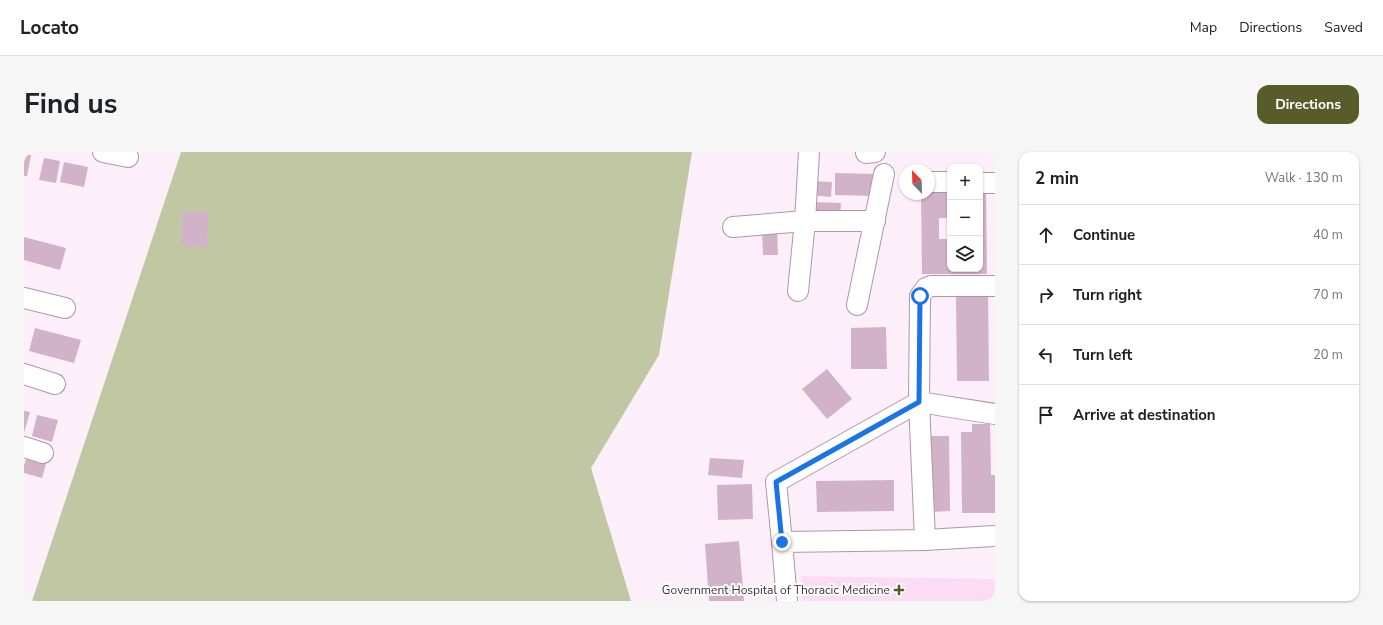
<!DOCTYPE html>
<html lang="en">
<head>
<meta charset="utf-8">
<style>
	:root { --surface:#fff; --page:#f6f6f6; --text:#202124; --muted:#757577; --line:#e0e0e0; --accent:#585c2a }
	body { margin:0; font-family:"Nunito Sans",sans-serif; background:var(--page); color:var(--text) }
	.controls { position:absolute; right:12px; top:12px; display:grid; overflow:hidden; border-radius:8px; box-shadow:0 1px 3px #0004 }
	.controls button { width:36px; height:36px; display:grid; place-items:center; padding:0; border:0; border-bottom:1px solid var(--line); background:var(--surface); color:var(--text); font:20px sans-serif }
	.compass { position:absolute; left:875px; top:12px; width:36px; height:36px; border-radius:50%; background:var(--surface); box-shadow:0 1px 3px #0004; rotate:337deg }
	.stop { position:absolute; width:12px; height:12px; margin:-9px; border:3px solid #1a73e8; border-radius:50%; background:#fff }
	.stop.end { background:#1a73e8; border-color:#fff; box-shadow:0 1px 4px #0008 }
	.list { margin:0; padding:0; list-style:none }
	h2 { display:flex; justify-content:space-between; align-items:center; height:52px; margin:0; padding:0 16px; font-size:17px }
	h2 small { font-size:13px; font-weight:400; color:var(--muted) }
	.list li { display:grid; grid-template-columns:26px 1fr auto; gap:12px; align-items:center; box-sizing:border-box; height:60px; padding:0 16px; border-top:1px solid var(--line) }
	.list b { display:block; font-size:15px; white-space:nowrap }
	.list em { font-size:13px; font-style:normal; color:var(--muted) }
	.icon { flex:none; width:22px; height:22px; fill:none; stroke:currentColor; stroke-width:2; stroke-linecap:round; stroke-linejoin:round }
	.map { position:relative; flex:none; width:971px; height:449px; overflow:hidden; border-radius:12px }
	header { display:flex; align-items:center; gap:24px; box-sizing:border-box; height:56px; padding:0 20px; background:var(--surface); border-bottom:1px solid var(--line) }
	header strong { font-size:19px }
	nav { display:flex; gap:22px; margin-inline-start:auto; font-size:14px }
	.intro { display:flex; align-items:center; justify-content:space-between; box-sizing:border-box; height:96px; padding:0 24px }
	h1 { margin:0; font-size:28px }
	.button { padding:10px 18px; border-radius:12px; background:var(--accent); color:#fff; font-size:14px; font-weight:700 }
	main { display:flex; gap:24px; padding:0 24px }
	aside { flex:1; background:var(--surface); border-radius:12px; box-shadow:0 1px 3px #0004 }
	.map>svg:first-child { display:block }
	.built { fill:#fcdcf4 }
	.green { fill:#c2c7a3 }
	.building { fill:#d1b2c9 }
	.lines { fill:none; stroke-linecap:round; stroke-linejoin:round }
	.minor-casing { stroke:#b294ab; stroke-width:22 }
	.minor { stroke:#fff; stroke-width:20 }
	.route { stroke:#1a73e8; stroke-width:5 }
	.poi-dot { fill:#585c2a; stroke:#fff; stroke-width:1.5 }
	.labels { text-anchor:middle; stroke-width:4; stroke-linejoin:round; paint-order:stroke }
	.poi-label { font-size:12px; fill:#3c3039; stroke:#fff; text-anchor:end }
</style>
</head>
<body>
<header>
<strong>Locato</strong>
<nav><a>Map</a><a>Directions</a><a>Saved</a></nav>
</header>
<div class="intro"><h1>Find us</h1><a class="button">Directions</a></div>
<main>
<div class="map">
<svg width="971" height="449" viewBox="0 0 971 449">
	<rect width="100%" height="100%" fill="#fceff9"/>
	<polygon class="built" points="777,424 971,427 971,449 779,449"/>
	<polygon class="green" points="157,0 668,0 635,203 567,316 607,449 8,449"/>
	<g class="building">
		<polygon points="0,2 7,3 3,24 0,24"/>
		<polygon points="20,6 36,9 32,31 15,28"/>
		<polygon points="40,10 64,15 60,35 36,30"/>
		<polygon points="811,21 853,22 852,44 811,43"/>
		<polygon points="787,29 808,30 807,45 785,43"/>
		<polygon points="905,38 926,38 926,66 915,66 915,87 926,87 926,117 956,117 956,38 962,38 963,122 898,122 897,42 905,42"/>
		<polygon points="789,50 817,51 816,65 788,63"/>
		<polygon points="159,60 184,60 183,95 157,94"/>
		<polygon points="738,79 753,79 754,103 739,103"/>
		<polygon points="0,85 42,96 36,118 0,108"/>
		<polygon points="964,138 965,229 933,229 932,144"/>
		<polygon points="862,175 863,217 827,217 827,176"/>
		<polygon points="11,176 57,188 50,211 5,199"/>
		<polygon points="803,217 828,247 803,267 778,237"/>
		<polygon points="0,259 6,260 0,281"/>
		<polygon points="13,263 34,268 28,290 8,284"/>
		<polygon points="948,272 966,272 967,323 971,323 971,361 938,361 937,280 948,280"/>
		<polygon points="906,284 925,284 926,359 906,360"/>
		<polygon points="4,300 24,305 18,326 0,321 0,314"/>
		<polygon points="686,306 720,308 718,326 684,323"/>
		<polygon points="870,328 870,359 793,360 792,329"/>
		<polygon points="728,332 729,367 694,368 693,333"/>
		<polygon points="715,389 720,449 685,449 681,392"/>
	</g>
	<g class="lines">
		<g class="minor-casing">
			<g id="minor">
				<polyline points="79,0 104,5"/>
				<polyline points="842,1 851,0"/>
				<polyline points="905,30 926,30"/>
				<polyline points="956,31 971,31"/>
				<polyline points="709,75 781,69 851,69"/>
				<polyline points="774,139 781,69 785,0"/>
				<polyline points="0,146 41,156"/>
				<polyline points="833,153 860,22"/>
				<polyline points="0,222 31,232"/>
				<polyline points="0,295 19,301"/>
				<polyline points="901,388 895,250 896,144 902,136 907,134 971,134"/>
				<polyline points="758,390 752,330 895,250 971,262"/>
				<polyline points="763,449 758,390 901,388 971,384"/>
			</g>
		</g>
		<use href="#minor" class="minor"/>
	</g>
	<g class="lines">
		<polyline class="route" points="758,390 752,330 895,250 896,144"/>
	</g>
	<path class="poi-dot" d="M873 432h4v4h4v4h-4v4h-4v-4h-4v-4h4z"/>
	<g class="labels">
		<g class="poi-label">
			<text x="866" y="442">Government Hospital of Thoracic Medicine</text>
		</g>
	</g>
</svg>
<div class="controls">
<button>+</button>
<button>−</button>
<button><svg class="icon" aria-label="layers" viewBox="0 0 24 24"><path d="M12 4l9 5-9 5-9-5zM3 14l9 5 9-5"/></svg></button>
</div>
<svg class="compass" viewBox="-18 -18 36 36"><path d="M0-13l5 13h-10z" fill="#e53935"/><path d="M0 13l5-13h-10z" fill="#757577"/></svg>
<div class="stop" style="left:896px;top:144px"></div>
<div class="stop end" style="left:758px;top:390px"></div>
</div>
<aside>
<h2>2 min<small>Walk · 130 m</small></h2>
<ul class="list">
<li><svg class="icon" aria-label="ahead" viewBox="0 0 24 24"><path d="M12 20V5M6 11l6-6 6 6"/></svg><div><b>Continue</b></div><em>40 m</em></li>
<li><svg class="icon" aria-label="right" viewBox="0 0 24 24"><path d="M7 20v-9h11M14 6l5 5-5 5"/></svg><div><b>Turn right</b></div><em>70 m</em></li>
<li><svg class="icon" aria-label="left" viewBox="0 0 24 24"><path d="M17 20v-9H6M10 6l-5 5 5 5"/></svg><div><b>Turn left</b></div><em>20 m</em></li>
<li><svg class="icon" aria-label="arrive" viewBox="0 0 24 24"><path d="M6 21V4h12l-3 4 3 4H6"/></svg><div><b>Arrive at destination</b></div></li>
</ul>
</aside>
</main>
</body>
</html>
